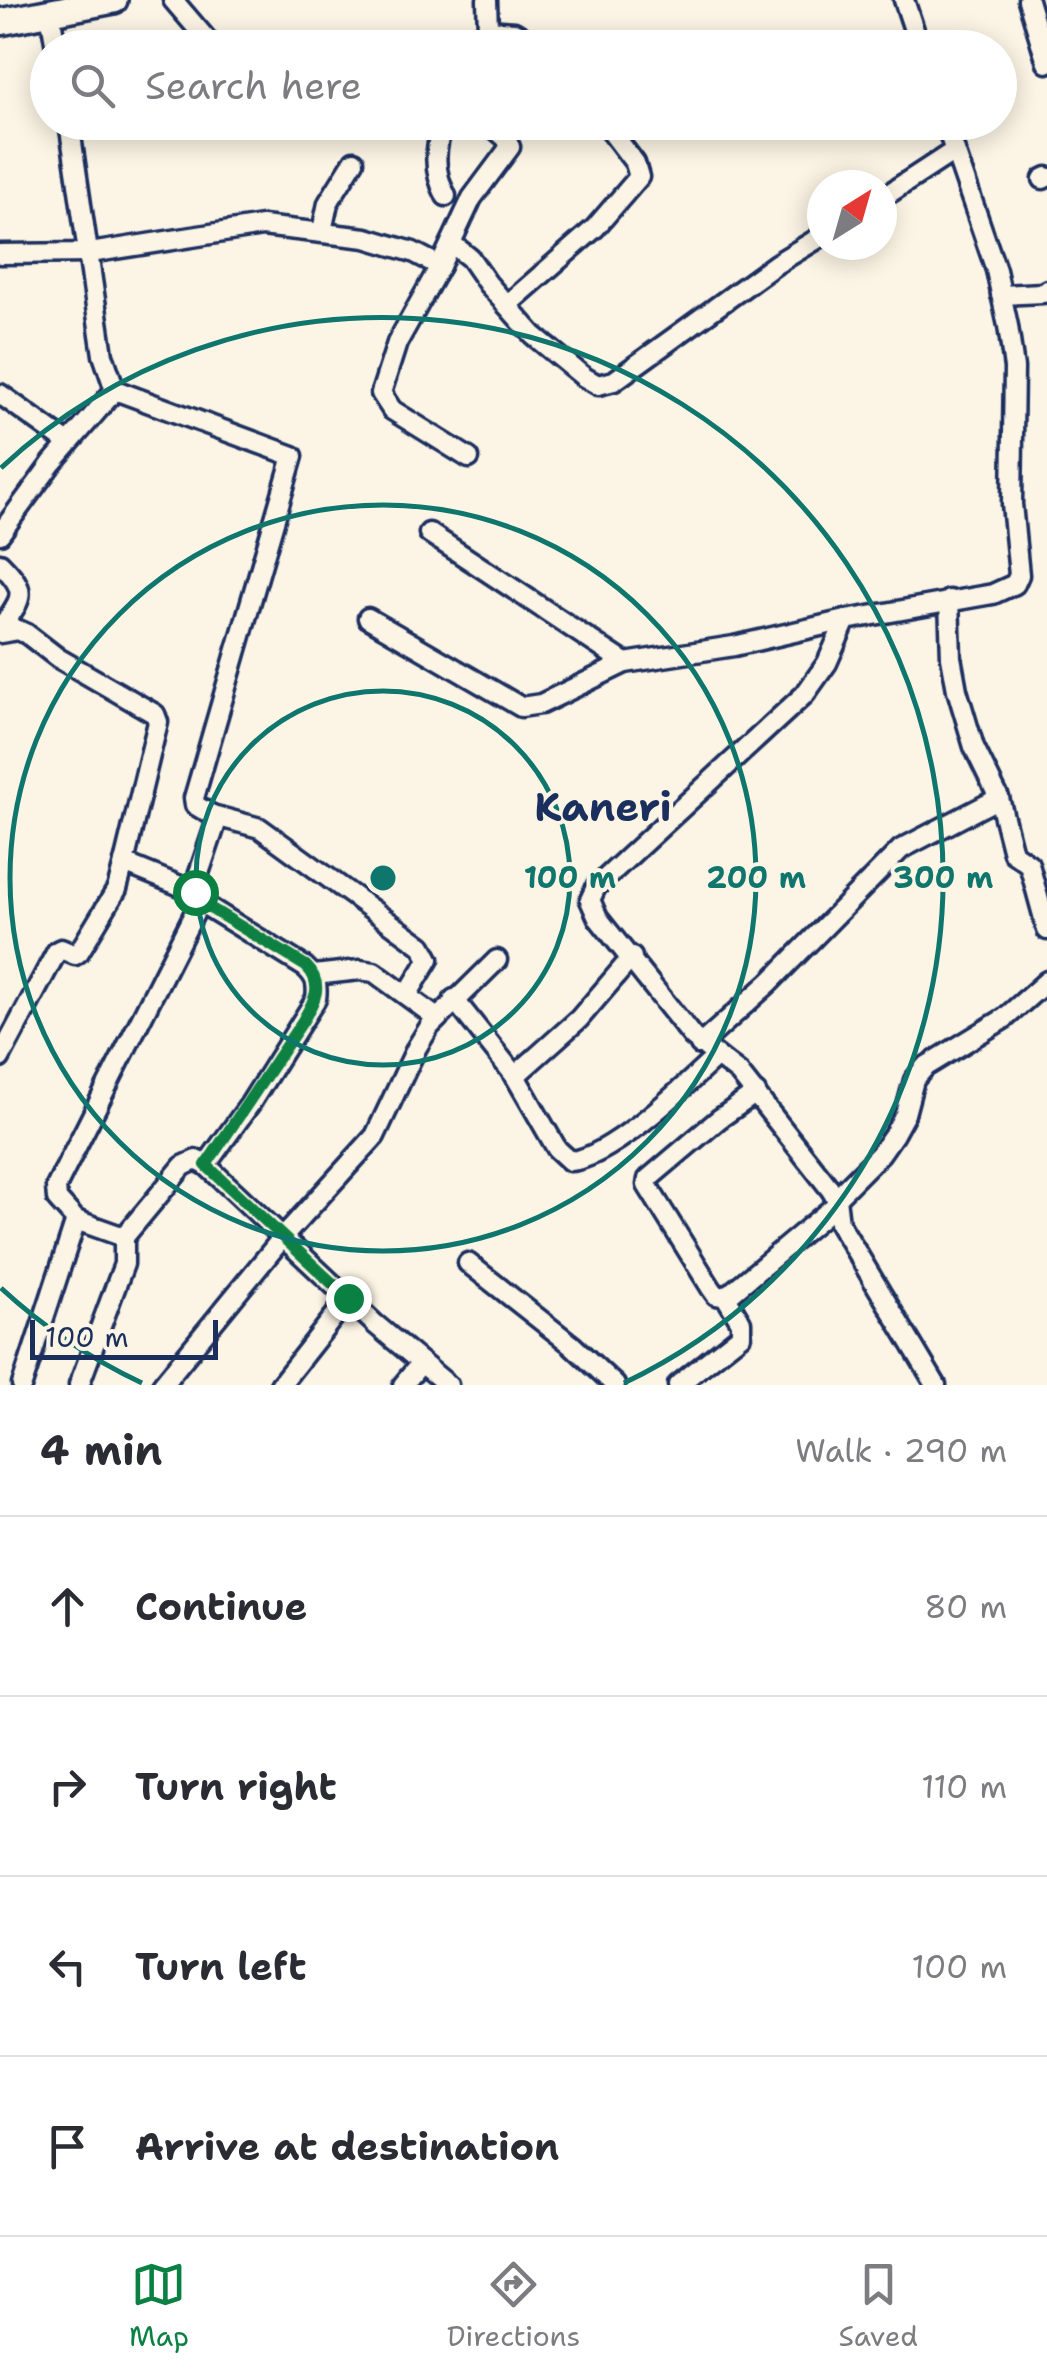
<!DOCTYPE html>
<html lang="en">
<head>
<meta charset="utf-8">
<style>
	:root { --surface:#fff; --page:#f2f2f3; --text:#2b2b33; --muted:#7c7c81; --line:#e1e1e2; --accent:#0b8043 }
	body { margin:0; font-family:"Shantell Sans",sans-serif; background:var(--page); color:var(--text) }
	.compass { position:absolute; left:807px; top:170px; width:90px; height:90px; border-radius:50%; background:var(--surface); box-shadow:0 5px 25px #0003; rotate:37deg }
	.scale { position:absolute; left:30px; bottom:25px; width:188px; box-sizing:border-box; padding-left:10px; border:5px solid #1b2f5e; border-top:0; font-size:28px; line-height:35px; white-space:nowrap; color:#1b2f5e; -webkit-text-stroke:8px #fcf5e5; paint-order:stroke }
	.stop { position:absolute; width:30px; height:30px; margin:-22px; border:8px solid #0b8043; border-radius:50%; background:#fff }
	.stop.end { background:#0b8043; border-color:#fff; box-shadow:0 2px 10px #0008 }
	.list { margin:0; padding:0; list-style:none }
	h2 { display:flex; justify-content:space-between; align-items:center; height:130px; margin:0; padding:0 40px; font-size:42px }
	h2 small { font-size:32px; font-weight:400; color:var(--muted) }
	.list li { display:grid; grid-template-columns:65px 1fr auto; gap:30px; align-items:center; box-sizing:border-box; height:180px; padding:0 40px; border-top:2px solid var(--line) }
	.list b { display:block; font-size:38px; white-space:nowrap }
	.list em { font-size:32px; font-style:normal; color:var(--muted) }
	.icon { flex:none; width:55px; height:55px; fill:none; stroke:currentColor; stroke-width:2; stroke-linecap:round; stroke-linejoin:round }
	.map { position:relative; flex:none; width:1047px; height:1385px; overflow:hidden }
	.search { position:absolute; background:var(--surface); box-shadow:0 5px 25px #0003; left:30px; right:30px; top:30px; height:110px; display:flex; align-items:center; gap:25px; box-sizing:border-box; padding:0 35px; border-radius:55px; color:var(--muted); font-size:38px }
	.sheet { height:850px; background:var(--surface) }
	nav { display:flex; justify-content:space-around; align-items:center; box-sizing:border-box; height:140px; border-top:2px solid var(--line); background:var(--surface); font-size:28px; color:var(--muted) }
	nav a { display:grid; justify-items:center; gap:5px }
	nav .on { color:var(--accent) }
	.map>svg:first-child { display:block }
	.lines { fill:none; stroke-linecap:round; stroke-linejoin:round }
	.minor-casing { stroke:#1b2f5e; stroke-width:25 }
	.highway-casing { stroke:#1b2f5e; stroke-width:32 }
	.minor { stroke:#fcf5e5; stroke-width:18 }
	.highway { stroke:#fcf5e5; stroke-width:25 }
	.route { stroke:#0b8043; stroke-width:12 }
	.ring { fill:none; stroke:#0f766e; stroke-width:5 }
	.labels { text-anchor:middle; stroke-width:8; stroke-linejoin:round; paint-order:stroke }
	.district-label { font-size:40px; font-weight:bold; fill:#1b2f5e; stroke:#fcf5e5 }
	.centre { fill:#0f766e; stroke:#fcf5e5; stroke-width:5 }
	.ring-label { font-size:30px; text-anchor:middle; font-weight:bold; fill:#0f766e; stroke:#fcf5e5; stroke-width:8; stroke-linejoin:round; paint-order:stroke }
</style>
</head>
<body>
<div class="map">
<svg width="1047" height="1385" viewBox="0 0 1047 1385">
	<rect width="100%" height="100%" fill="#fcf5e5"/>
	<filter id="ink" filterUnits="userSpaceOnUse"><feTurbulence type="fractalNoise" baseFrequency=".01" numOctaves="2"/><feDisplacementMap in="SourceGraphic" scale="20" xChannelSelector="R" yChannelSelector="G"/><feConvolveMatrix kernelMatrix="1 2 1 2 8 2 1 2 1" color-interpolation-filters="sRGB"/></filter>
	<g filter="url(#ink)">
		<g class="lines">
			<g class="minor-casing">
				<g id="minor">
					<polyline points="173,0 214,48"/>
					<polyline points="904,0 920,48"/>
					<polyline points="1028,0 1047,63"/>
					<polyline points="50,13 56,48"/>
					<polyline points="488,30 514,32 540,48"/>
					<polyline points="481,48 488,30 487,0"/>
					<path d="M444,122C434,149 433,171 446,196"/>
					<polyline points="1043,179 1047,177"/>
					<polyline points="882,198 954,151"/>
					<polyline points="322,231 328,203 354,161"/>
					<polyline points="451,243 470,258 488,284 533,335 584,377 598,385 614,381 776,264 822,236"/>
					<polyline points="0,254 90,253 262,226 366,238 413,252 440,266"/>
					<polyline points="1001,295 1043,293 1047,290"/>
					<polyline points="507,305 595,228 639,177 635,163 604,122"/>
					<polyline points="0,394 68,443"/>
					<polyline points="469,458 392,410 381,393 397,343 440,266 472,198 510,147 506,138 487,122"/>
					<polyline points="429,533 625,663"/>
					<polyline points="0,534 52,463 115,390"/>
					<path d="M0,563C30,593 22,598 0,629"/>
					<polyline points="949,600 951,657 957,690 974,747 999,798 1013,853 1029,864 1047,930"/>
					<polyline points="368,618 521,707 541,704 625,663 734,646 846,620"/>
					<polyline points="0,633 18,630 27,634 58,658 155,714 158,722 124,863 195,892"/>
					<polyline points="212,815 260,828 422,946 429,959 407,995"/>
					<polyline points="314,975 360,970 374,972 437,1018"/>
					<path d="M454,999L515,1076L557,1149L570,1161C610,1159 687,1084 717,1056"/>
					<polyline points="700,1045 770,982 901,849 999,798"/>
					<polyline points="0,1058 57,951 61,949 75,955 79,952 117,889 124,863"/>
					<polyline points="515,1076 579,1019 632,957"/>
					<polyline points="756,1093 719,1119 648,1179 647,1185 711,1288 716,1295 726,1297 836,1205"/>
					<polyline points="206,1165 375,1324 448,1385"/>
					<polyline points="836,1198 880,1154 894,1134 905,1114 914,1080 925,1067 1005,1018 1047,981"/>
					<path d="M76,1220L124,1237L183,1166L196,1160L206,1165L250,1104L316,999C318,984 316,977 305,967L200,902"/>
					<polyline points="468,1263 572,1345 615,1385"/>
					<polyline points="22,1385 76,1220 57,1199 56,1187 200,902 195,892 196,882 216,823 212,815 195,805 194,798 293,456 115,390 103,355 69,122"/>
					<polyline points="79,1385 124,1264 124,1237"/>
					<polyline points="162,1385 283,1237 375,1136 417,1047 430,1026 497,960"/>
					<polyline points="280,1385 348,1299"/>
					<polyline points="403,1385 421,1363"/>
					<polyline points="678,1385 741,1335 741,1322 726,1297"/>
					<polyline points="936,1385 839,1223 836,1198 831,1190 739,1073 693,1037 598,918 590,900 596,887 805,694 827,663 846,620 993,594 1015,584 1019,575 1012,504 1014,368 1008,326 996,270 945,122"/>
				</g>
			</g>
			<g class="highway-casing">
				<polyline id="highway" points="0,22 114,0"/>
			</g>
			<use href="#minor" class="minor"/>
			<use href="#highway" class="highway"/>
		</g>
	</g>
	<g class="lines" filter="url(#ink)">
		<path class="route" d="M195,892L200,902L306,966C325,985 314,1002 302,1022L206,1165L348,1298"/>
	</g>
	<g class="ring">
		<circle cx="383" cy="878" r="187"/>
		<circle cx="383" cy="878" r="373"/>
		<path d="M142 1383A560 560 0 0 1 1 1288M1 468A560 560 0 1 1 624 1383"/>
	</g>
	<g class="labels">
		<g class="district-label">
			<text x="603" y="821">Kaneri</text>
		</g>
	</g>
	<circle cx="383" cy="878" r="15" class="centre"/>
	<g class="ring-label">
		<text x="570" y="888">100 m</text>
		<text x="756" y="888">200 m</text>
		<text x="943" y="888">300 m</text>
	</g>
</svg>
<svg class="compass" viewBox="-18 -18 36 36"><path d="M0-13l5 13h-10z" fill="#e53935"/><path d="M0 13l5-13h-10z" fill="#7c7c81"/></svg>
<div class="scale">100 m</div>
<div class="stop" style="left:195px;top:892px"></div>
<div class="stop end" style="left:348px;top:1298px"></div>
<div class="search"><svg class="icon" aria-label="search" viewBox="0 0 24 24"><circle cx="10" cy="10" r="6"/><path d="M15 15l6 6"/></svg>Search here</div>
</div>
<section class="sheet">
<h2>4 min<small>Walk · 290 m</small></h2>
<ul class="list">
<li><svg class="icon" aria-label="ahead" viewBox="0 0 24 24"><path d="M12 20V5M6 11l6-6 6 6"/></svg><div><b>Continue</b></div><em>80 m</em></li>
<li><svg class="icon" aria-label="right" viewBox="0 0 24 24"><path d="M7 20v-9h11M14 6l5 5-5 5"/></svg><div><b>Turn right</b></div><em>110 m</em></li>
<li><svg class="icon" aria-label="left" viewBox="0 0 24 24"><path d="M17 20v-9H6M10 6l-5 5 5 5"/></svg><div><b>Turn left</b></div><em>100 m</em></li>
<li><svg class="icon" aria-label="arrive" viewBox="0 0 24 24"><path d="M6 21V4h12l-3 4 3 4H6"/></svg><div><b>Arrive at destination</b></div></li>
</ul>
</section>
<nav>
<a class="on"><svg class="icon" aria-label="map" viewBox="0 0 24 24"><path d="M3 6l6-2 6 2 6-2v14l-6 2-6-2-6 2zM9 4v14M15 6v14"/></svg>Map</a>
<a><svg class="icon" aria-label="directions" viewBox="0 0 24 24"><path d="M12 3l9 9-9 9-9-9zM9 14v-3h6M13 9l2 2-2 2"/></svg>Directions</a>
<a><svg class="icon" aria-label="saved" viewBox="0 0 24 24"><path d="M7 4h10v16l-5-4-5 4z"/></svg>Saved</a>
</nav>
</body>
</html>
